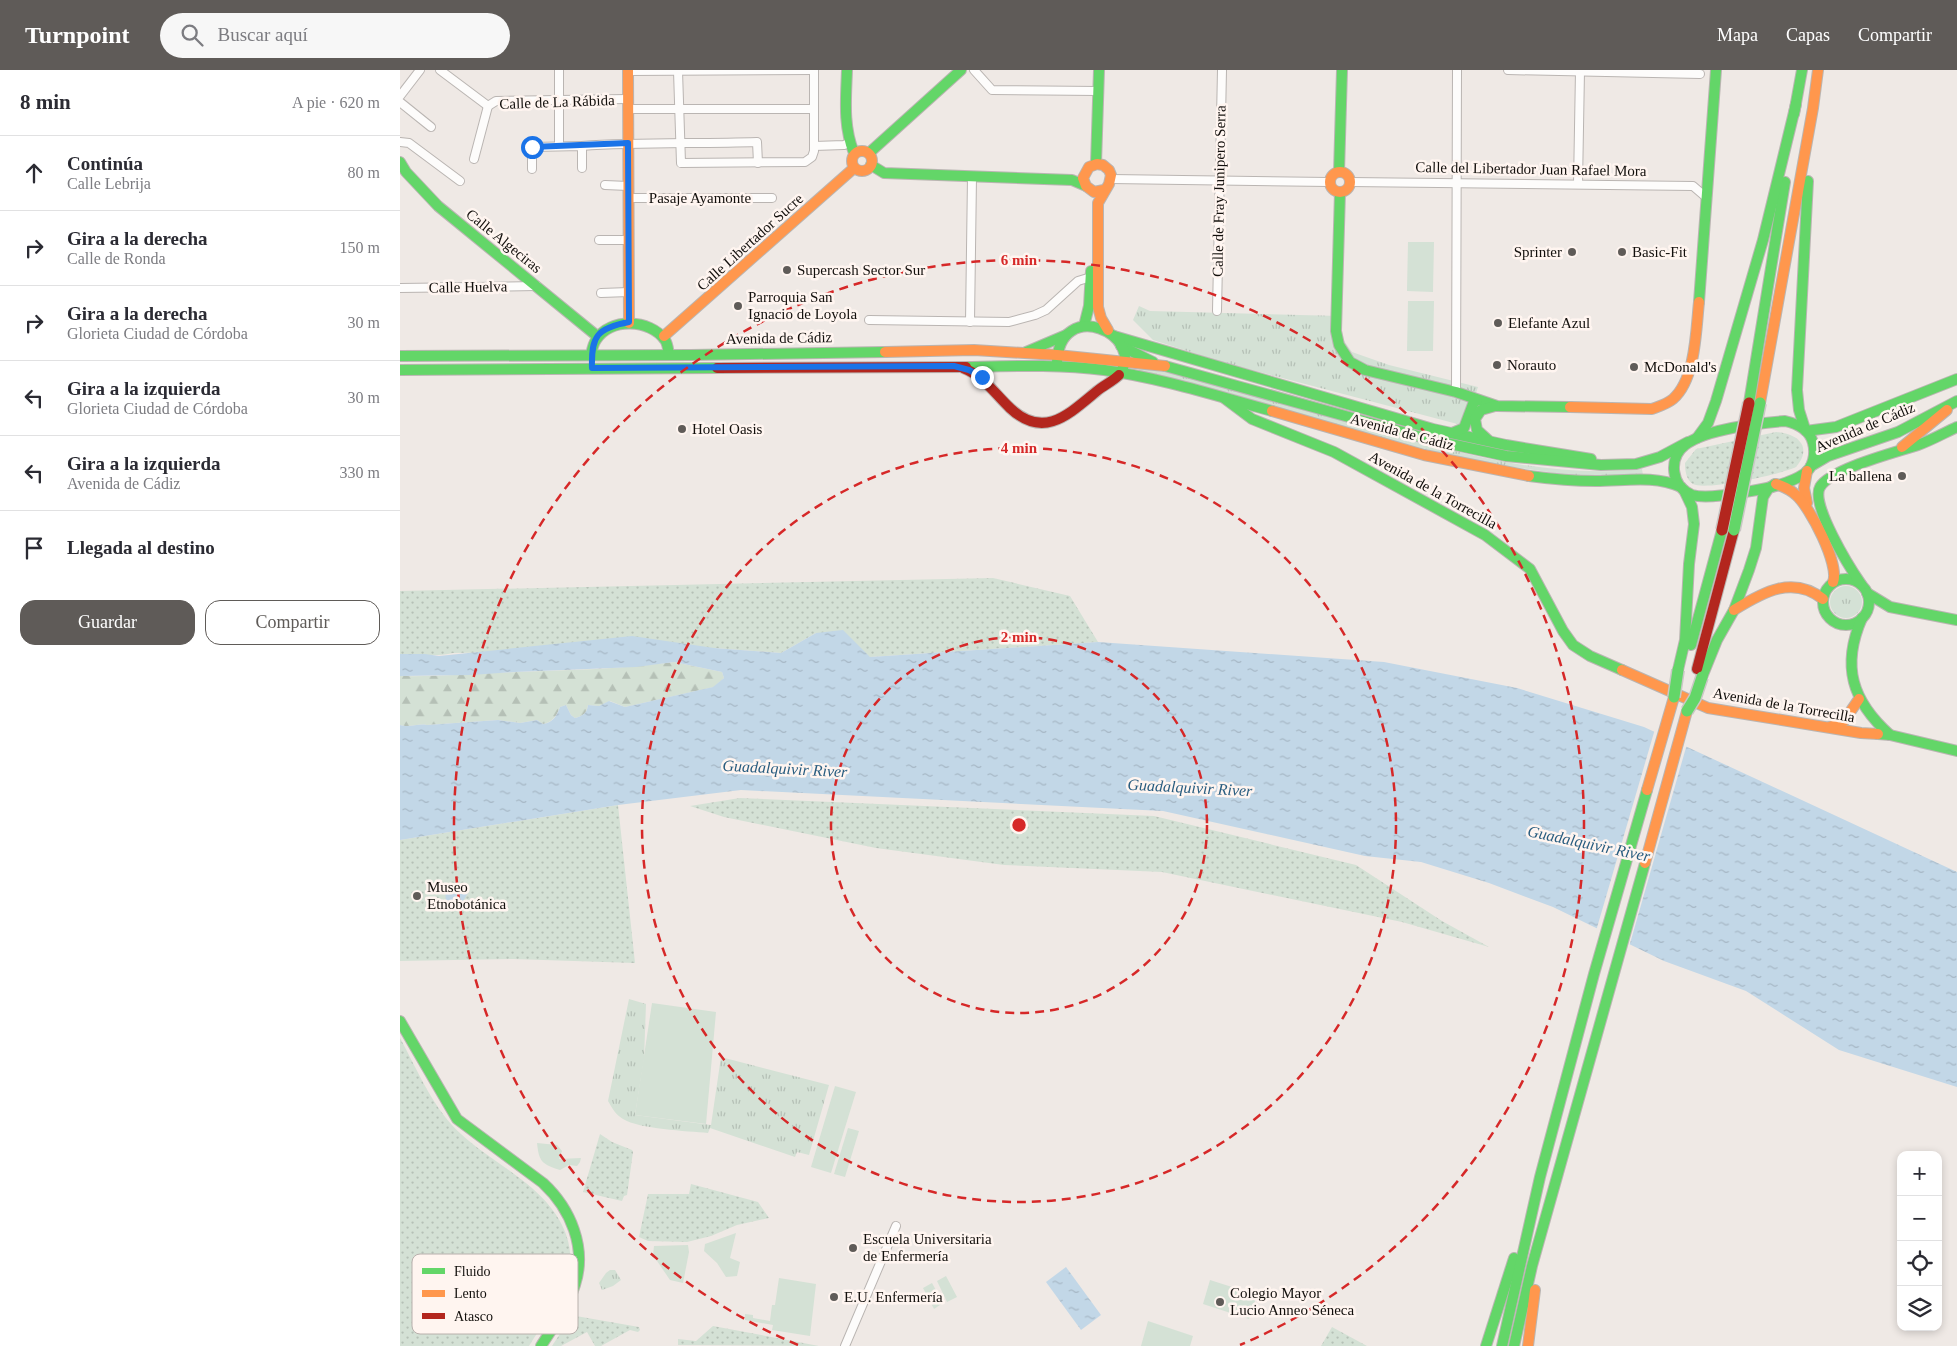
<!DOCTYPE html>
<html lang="es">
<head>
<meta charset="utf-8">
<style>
	:root { --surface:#fff; --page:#f7f7f7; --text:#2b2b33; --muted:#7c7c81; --line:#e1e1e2; --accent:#5f5b58 }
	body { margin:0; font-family:Georgia,serif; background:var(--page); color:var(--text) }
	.controls { position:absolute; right:15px; bottom:15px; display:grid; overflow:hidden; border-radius:10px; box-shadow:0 2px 8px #0003 }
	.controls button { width:45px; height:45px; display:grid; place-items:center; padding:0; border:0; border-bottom:1px solid var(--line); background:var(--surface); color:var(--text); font:25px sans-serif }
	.stop { position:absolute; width:15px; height:15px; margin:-11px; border:4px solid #1a73e8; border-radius:50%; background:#fff }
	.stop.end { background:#1a73e8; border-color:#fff; box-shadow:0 1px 5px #0008 }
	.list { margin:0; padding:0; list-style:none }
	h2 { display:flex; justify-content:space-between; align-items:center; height:65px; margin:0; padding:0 20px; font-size:21px }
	h2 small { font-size:16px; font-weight:400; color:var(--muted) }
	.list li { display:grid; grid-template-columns:32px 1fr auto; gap:15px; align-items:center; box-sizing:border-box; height:75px; padding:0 20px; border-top:1px solid var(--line) }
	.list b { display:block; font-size:19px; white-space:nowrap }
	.list p { margin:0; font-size:16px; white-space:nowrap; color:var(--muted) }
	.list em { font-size:16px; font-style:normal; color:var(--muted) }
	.actions { display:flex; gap:10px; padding:15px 20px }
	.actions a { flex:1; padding:11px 0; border:1px solid var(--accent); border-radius:15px; text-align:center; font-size:18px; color:var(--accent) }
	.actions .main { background:var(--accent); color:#fff }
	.icon { flex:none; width:28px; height:28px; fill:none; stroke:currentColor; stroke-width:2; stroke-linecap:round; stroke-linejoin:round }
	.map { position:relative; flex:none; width:1557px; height:1276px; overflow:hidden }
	header { display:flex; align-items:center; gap:30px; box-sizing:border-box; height:70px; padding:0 25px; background:var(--accent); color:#fff }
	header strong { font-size:24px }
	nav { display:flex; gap:28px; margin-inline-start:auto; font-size:18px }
	.search { width:350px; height:45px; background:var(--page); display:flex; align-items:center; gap:12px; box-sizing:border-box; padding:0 18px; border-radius:28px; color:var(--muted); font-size:19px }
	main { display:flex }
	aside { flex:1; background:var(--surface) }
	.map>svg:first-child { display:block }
	.grass { fill:url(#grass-tufts) }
	.forest { fill:url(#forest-firs) }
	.park { fill:url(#park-dots) }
	.garden { fill:#d4e1d5 }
	.water { fill:url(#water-ripples) }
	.pier { fill:#efe9e5 }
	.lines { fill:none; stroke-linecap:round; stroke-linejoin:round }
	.street-casing { stroke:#bab5b2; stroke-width:10 }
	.fast-casing { stroke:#bab5b2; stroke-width:12 }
	.slow-casing { stroke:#bab5b2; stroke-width:12 }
	.jam-casing { stroke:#bab5b2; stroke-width:12 }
	.street { stroke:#fdfcfb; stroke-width:8 }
	.fast { stroke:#63d668; stroke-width:10 }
	.slow { stroke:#ff974d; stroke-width:10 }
	.jam { stroke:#b3261e; stroke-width:10 }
	.fast-bridge-casing { stroke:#cac7c5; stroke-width:14; stroke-linecap:butt }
	.jam-bridge-casing { stroke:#cac7c5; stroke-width:14; stroke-linecap:butt }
	.fast-bridge { stroke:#63d668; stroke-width:11 }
	.jam-bridge { stroke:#b3261e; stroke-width:11 }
	.route { stroke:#1a73e8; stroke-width:6 }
	.ring { fill:none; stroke:#d62828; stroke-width:2.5; stroke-dasharray:9 6 }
	.poi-dot { fill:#5f5b58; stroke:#fff5f0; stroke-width:2 }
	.labels { text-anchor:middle; stroke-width:5; stroke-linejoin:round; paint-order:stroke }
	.street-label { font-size:15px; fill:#120f0c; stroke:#fff5f0 }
	.poi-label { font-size:15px; fill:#120f0c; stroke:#fff5f0; text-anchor:start }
	.water-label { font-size:16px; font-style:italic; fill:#285c7f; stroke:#fff5f0 }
	.key { fill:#fff5f0; stroke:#b8b0ac; stroke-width:1 }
	.key-label { font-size:14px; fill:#120f0c }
	.centre { fill:#d62828; stroke:#fff5f0; stroke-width:2.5 }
	.ring-label { font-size:15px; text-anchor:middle; font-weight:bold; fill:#d62828; stroke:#fff5f0; stroke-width:5; stroke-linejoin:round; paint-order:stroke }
</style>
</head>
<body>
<header>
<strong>Turnpoint</strong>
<div class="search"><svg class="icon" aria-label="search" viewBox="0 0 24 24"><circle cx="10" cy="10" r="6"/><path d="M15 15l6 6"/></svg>Buscar aquí</div>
<nav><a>Mapa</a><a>Capas</a><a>Compartir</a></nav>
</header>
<main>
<aside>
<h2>8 min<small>A pie · 620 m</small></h2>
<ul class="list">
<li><svg class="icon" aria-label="ahead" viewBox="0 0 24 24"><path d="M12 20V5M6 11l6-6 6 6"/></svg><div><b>Continúa</b><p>Calle Lebrija</p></div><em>80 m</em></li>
<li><svg class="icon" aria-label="right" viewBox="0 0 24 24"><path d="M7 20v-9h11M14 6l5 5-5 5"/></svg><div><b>Gira a la derecha</b><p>Calle de Ronda</p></div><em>150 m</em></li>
<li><svg class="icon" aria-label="right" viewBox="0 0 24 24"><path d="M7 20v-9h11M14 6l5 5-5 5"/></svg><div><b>Gira a la derecha</b><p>Glorieta Ciudad de Córdoba</p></div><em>30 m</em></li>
<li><svg class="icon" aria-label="left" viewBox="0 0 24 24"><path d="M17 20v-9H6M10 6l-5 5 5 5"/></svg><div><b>Gira a la izquierda</b><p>Glorieta Ciudad de Córdoba</p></div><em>30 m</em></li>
<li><svg class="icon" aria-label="left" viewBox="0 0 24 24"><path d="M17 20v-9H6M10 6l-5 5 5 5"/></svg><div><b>Gira a la izquierda</b><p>Avenida de Cádiz</p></div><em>330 m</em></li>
<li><svg class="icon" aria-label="arrive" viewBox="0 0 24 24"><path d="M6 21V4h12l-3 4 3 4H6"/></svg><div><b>Llegada al destino</b></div></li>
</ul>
<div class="actions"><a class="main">Guardar</a><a>Compartir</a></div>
</aside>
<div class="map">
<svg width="1557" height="1276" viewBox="0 0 1557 1276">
	<defs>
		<pattern id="grass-tufts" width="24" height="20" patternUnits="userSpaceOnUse" patternTransform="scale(1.25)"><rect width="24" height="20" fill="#d4e1d5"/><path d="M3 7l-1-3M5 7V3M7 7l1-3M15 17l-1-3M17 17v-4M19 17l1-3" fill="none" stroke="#b5c0b6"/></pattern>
		<pattern id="forest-firs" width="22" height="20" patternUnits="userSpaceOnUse" patternTransform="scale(1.25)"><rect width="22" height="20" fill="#d4e1d5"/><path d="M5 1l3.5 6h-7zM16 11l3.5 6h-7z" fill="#b5c0b6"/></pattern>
		<pattern id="park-dots" width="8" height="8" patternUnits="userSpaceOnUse" patternTransform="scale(1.25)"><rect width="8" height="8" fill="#d4e1d5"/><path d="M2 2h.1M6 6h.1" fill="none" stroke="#b5c0b6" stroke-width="1.8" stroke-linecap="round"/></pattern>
		<pattern id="water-ripples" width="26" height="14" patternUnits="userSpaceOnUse" patternTransform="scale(1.25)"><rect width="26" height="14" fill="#c2d7e7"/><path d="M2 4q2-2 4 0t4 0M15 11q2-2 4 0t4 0" fill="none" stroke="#a6b7c5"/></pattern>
	</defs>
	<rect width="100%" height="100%" fill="#efe9e5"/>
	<g class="grass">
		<polygon points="739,236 750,241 940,246 940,265 952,282 989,295 1078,317 1065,356 825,293 753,270 733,250"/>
		<path d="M739,298L777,304C837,321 897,337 956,354C1048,380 1145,410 1242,399L1243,405H1169L1067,390L938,356L833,324L738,302Z"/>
		<circle cx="1446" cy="532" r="16"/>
		<path d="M229,929L246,934L244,989L235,1045L311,1055L321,987L429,1015L409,1085L397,1082L395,1087L310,1058L308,1063C287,1061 239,1059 223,1049C216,1045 212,1038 208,1031Z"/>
		<polygon points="210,1200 215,1200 221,1210 213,1216 202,1220 199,1213 206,1203"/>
	</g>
	<path class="forest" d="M274,592L322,602L324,608L314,617L225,637L210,631L199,636L188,635C187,643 183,646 175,648L171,645L166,635L160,637C157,645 152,653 143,654L137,650L120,653L98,650L27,655C17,653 11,658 0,655V606C39,607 79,603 118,602C170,600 222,599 274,592Z"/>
	<g class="park">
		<path d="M1376,362C1398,363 1413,377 1396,397C1382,404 1306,421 1293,414C1286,410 1285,400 1285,393L1296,379Z"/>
		<path d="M593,508L670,526L698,572L470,587L416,563L381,583L314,578L53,583C36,587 18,584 0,584V521Z"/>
		<polygon points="340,728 754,746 956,795 1042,851 1089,877 1002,852 762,802 604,795 476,778 324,747 290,736"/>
		<polygon points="218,735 235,893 113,889 0,891 0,770"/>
		<path d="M0,968C18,1001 33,1039 61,1064C79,1081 102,1094 122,1110C155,1135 181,1170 166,1214C158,1236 141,1256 129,1276H0Z"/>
		<polygon points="200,1064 212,1072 232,1080 233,1082 227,1125 224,1126 222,1131 183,1122"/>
		<polygon points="291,1114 358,1132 369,1148 337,1155 311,1166 287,1172 248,1171 239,1167 248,1124 289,1124"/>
		<polygon points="176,1246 239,1257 240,1260 238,1262 230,1260 201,1276 195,1276 187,1262 161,1276 152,1276 169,1250"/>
		<polygon points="313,1256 419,1276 278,1275 278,1269 296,1271"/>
		<polygon points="932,1257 967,1276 921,1276"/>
	</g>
	<g class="garden">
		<polygon points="1008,172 1034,172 1033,222 1007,221"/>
		<polygon points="1008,231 1034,231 1033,281 1007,281"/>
		<polygon points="252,933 316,942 306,1054 235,1045"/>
		<polygon points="435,1016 456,1022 431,1103 411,1097"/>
		<polygon points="448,1058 459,1061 445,1107 434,1104"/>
		<path d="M137,1073L157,1075L162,1081L159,1089L181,1088L180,1092L177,1096L169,1095L160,1100C142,1094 139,1092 137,1073Z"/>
		<polygon points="336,1163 330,1188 340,1192 337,1206 326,1207 317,1193 304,1181 305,1174"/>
		<polygon points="288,1175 289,1182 283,1213 270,1210 253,1185 254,1176"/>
		<polygon points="546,1206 557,1227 547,1232 537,1211"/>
		<polygon points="379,1208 416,1214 410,1266 372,1260 373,1255 345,1250 345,1244 353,1245 353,1248 370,1251 372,1235 375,1235"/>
		<polygon points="810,1210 857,1225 849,1249 803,1234"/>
		<polygon points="532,1213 543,1233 534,1239 523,1218"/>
		<polygon points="748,1251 793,1266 790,1276 741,1276"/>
	</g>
	<g class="water">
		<path d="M443,560L470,587L698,572L984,592L1117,618L1244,657L1557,802V1017L1439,980L1346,921L1264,891L1153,837L1089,813L1021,792L965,786L763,741L341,720L218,735L0,770V655C11,658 17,653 27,655L98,650L120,653L137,650L143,654C153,653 157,645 160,637L166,635L171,645L175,648C183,646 187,643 188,635L199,636L209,631L225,637L313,617L324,608L322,602L274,592L236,597L115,602L71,605L0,606V584H25L39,586L232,566L314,578L381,583L416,563Z"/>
		<polygon points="58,812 68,823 60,836 46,833 45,818"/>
		<polygon points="666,1197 701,1245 681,1260 646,1212"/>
	</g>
	<polygon class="pier" points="1255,659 1287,674 1229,877 1196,861"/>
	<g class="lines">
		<g class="street-casing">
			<g id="street">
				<polyline points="40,0 88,36 96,31 228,29"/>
				<polyline points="574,0 592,20 698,21"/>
				<polyline points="1108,0 1300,4"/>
				<polyline points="228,1 414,0"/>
				<polyline points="278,1 281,93 405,92 412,87 414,81 414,0"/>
				<polyline points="0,26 20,0"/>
				<polyline points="0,32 31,57"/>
				<polyline points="228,39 414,39"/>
				<polyline points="0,72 9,73 60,111"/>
				<polyline points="159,76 159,0"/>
				<path d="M182,76C240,72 298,74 357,72L358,93"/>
				<polyline points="414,76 444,75 449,73"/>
				<polyline points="74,89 88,36"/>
				<polyline points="132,99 132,77 182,76 182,98"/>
				<polyline points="711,109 929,112"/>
				<polyline points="950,112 1293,116 1307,128"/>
				<polyline points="1178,114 1180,1"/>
				<polyline points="205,115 228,116"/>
				<polyline points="229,128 372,128"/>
				<polyline points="199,170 229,170"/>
				<polyline points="0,218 137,216"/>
				<polyline points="201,223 229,222"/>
				<polyline points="817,241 822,0"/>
				<polyline points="469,250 609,252 635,245 646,240 678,211 691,207"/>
				<polyline points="570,252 572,107"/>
				<polyline points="1056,322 1057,0"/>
				<polyline points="445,1276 496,1156"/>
			</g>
		</g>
		<g class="fast-casing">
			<g id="fast">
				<path d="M447,0C446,29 443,56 454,83"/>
				<polyline points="1394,44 1402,0"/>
				<polyline points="469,83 561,0"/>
				<polyline points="0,92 6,102 38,136 197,266"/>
				<polyline points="696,94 699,0"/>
				<polyline points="471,95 484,103 672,110 686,116"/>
				<polyline points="939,102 942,0"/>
				<polyline points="940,122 936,261 939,275 950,292 965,300 1056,322 1097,336 1170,337"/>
				<polyline points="1299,232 1316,0"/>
				<polyline points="684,256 689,236 691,201"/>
				<polyline points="714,266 1033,359 1106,375 1191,389"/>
				<polyline points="721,276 753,292"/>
				<polyline points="626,282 666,265"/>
				<path d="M191,285C192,280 193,274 196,270C210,247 250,249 265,270C268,274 268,280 269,285"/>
				<polyline points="0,286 291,285 485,282"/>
				<path d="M657,293C659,226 748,264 719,305"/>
				<polyline points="765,296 1032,370 1106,386 1201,395 1236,394 1260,387 1288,372"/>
				<path d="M566,297C612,296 659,294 704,300C761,308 817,326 872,341"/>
				<polyline points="0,300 317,298"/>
				<polyline points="824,328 852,349 934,382 1085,465 1130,499 1163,561 1173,575 1190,586 1222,600"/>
				<polyline points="1349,333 1385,112"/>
				<path d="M1385,351C1398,354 1410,360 1413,373C1416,384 1413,398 1404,404C1385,417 1348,422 1326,425C1315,426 1303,428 1292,425C1271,417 1268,388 1285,375C1305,359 1360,353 1385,351Z"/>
				<polyline points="1405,359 1399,340 1397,320 1408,111"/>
				<polyline points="1406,361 1436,357 1557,309"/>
				<polyline points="1052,363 1064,358 1073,334 1077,330"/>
				<polyline points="1297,368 1308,353 1316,331 1363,170 1396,34"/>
				<polyline points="1088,370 1077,360 1075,349 1081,340 1095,336"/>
				<polyline points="1411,396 1428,386 1498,362 1557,331"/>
				<path d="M1129,406C1151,409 1174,411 1196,411C1225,411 1254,405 1281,417"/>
				<circle cx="1446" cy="532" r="23"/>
				<path d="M1461,514C1450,498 1410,434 1420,417C1430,399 1497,382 1518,375C1532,370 1544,363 1557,357"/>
				<polyline points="1467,523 1490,537 1557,550"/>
				<path d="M1462,548C1441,596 1452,631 1490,665"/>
				<polyline points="1291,575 1322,460"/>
				<polyline points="1278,600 1285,570 1289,494 1294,454 1292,437 1284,420"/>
				<polyline points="1302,607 1317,570 1334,540 1349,500 1356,478 1363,427 1368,419 1375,414"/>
				<polyline points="1478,664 1490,665 1557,681"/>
				<path d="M0,951L57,1049L143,1113C171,1139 187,1178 175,1215C168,1237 153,1257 141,1276"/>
				<polyline points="1086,1276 1114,1188"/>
				<polyline points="1102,1276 1140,1107 1194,904 1247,720"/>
				<polyline points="1114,1276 1132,1196 1245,793"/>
			</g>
		</g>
		<g class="slow-casing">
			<g id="slow">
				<polyline points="228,0 229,253"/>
				<circle cx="462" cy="91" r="10"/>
				<circle cx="940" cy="112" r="10"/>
				<polyline points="704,120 694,122 686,116 683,108 689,97 697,94 703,95 709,100 711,105 709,114 698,133 698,237 701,248 708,260"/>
				<polyline points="264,266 454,98"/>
				<polyline points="485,282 574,280 657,285 765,296"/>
				<polyline points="1360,333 1413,38 1418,0"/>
				<path d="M1170,337L1252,339C1260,336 1267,334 1273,329C1296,309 1296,259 1299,232"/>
				<polyline points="872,341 1024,385 1129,406"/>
				<polyline points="1502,377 1547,340"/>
				<polyline points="1407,401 1404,418 1407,433"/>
				<path d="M1376,414C1384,417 1390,419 1396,425C1410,437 1440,495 1433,512"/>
				<path d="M1334,540C1363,522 1393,505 1423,529"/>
				<polyline points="1222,600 1308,638 1461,663 1478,664"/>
				<polyline points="1430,657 1444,651 1459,629"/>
				<polyline points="1247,720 1274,627"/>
				<polyline points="1245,793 1287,641"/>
				<polyline points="1128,1276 1135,1220"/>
			</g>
		</g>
		<g class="jam-casing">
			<g id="jam">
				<polyline points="317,298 566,297"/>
				<path d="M563,298C584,306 594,323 610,338C644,370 669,344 697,321C704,315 712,312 719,305"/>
				<polyline points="1297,599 1334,460"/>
			</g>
		</g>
		<use href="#street" class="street"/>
		<use href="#fast" class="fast"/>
		<use href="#slow" class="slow"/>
		<use href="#jam" class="jam"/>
		<g class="fast-bridge-casing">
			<g id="fast-bridge">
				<polyline points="1334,460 1360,333"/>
				<polyline points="1274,627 1278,600"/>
				<polyline points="1287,641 1295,628 1302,607"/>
			</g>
		</g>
		<g class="jam-bridge-casing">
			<polyline id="jam-bridge" points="1322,460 1349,333"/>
		</g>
		<use href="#fast-bridge" class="fast-bridge"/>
		<use href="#jam-bridge" class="jam-bridge"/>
	</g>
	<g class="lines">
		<path class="route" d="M132,77L228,73L229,252C197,258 191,266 192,298L554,296L569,300L582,307"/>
	</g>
	<g class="ring">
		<circle cx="619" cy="755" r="188"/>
		<circle cx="619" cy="755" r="377"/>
		<path d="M398 1275A565 565 0 1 1 840 1275"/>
	</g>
	<g class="poi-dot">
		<circle cx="1172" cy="182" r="5"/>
		<circle cx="1222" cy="182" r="5"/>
		<circle cx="387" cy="200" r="5"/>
		<circle cx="338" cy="236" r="5"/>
		<circle cx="1098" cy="253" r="5"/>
		<circle cx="1097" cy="295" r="5"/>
		<circle cx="1234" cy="297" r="5"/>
		<circle cx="282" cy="359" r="5"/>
		<circle cx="1502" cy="406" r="5"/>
		<circle cx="17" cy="826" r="5"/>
		<circle cx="453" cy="1178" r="5"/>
		<circle cx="434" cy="1227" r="5"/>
		<circle cx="820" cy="1232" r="5"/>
	</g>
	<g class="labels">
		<g class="street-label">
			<text transform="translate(157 32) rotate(-2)" y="5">Calle de La Rábida</text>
			<text transform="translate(1131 99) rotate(1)" y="5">Calle del Libertador Juan Rafael Mora</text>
			<text transform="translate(819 121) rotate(-89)" y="5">Calle de Fray Junipero Serra</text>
			<text x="300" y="133">Pasaje Ayamonte</text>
			<text transform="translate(104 171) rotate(39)" y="5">Calle Algeciras</text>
			<text transform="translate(350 172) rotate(-42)" y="5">Calle Libertador Sucre</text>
			<text transform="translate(68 217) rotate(-1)" y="5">Calle Huelva</text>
			<text transform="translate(379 268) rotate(-1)" y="5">Avenida de Cádiz</text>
			<text transform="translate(1465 357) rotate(-23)" y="5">Avenida de Cádiz</text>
			<text transform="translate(1002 362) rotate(15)" y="5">Avenida de Cádiz</text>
			<text transform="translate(1033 420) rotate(29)" y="5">Avenida de la Torrecilla</text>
			<text transform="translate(1384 635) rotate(10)" y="5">Avenida de la Torrecilla</text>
		</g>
		<g class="poi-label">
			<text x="1162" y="187" text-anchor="end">Sprinter</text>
			<text x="1232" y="187">Basic-Fit</text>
			<text x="397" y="205">Supercash Sector Sur</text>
			<text x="348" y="232">Parroquia San<tspan x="348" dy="17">Ignacio de Loyola</tspan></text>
			<text x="1108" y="258">Elefante Azul</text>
			<text x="1107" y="300">Norauto</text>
			<text x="1244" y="302">McDonald's</text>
			<text x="292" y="364">Hotel Oasis</text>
			<text x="1492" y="411" text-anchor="end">La ballena</text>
			<text x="27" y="822">Museo<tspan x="27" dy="17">Etnobotánica</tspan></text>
			<text x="463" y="1174">Escuela Universitaria<tspan x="463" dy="17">de Enfermería</tspan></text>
			<text x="830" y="1228">Colegio Mayor<tspan x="830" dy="17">Lucio Anneo Séneca</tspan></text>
			<text x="444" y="1232">E.U. Enfermería</text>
		</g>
		<g class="water-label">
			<text transform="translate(385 698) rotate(3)" y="6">Guadalquivir River</text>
			<text transform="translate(790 717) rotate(3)" y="6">Guadalquivir River</text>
			<text transform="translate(1189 773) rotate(12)" y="6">Guadalquivir River</text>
		</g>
	</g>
	<rect x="12" y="1184" width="166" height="80" rx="8" class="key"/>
	<rect x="22" y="1198" width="23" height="6" fill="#63d668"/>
	<rect x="22" y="1220" width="23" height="7" fill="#ff974d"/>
	<rect x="22" y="1243" width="23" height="6" fill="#b3261e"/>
	<g class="key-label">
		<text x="54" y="1206">Fluido</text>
		<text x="54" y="1228">Lento</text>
		<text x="54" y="1251">Atasco</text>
	</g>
	<circle cx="619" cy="755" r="8" class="centre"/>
	<g class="ring-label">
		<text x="619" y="195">6 min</text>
		<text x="619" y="383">4 min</text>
		<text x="619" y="572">2 min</text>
	</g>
</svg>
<div class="controls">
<button>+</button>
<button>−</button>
<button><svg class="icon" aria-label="locate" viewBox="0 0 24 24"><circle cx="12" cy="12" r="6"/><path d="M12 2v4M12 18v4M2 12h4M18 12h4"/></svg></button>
<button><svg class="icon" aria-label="layers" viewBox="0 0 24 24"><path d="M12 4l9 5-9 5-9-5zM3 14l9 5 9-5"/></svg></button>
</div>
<div class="stop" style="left:132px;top:77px"></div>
<div class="stop end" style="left:582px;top:307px"></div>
</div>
</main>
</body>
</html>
